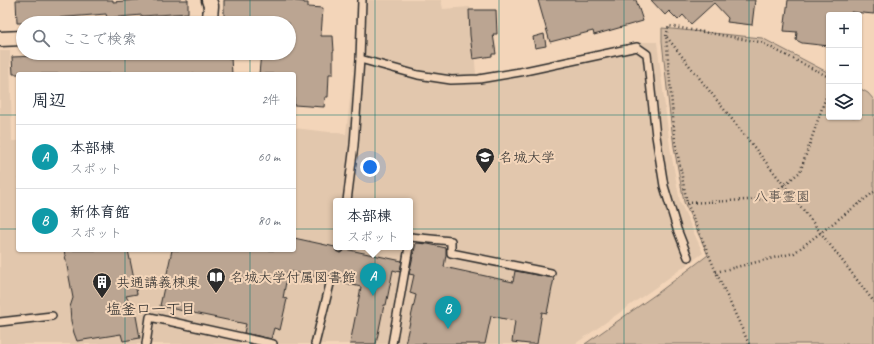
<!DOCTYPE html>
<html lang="ja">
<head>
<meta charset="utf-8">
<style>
	:root { --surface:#fff; --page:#f6f6f7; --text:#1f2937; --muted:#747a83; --line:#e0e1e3; --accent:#2b2b2b }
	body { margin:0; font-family:Caveat,"Klee One",sans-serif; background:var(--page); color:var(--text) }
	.controls { position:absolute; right:12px; top:12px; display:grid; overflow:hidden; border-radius:4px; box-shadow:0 1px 3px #0004 }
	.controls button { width:36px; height:36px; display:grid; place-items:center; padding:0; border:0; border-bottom:1px solid var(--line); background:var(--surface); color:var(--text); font:20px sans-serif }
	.you { position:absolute; left:370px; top:167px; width:14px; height:14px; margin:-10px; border:3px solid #fff; border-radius:50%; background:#1a73e8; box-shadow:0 0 0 6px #1a73e833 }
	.badge { display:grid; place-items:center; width:26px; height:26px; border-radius:50%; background:var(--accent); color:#fff; font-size:13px; font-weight:700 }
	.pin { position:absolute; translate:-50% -33px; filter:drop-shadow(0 1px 2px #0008) }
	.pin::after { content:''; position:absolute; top:21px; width:14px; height:12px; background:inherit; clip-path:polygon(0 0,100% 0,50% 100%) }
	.popup { position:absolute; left:333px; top:198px; width:80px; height:52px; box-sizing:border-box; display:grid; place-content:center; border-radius:4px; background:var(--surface); filter:drop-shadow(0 1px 3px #0005); font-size:13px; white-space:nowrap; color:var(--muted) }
	.popup b { font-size:15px; color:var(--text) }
	.popup::after { content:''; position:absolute; left:50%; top:100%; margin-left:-8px; border:8px solid transparent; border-top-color:var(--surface) }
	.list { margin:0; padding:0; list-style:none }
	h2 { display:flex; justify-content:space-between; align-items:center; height:52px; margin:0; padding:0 16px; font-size:17px }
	h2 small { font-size:13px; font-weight:400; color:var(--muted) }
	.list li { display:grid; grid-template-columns:26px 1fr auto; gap:12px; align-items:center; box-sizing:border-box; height:64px; padding:0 16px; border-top:1px solid var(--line) }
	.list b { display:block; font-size:15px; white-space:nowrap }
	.list p { margin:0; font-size:13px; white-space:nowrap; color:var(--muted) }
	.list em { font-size:13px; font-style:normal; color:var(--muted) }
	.icon { flex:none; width:22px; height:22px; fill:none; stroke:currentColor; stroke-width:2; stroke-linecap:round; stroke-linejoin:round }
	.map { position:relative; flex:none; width:874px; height:344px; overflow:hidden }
	.search { position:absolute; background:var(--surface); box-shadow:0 1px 3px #0004; left:16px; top:16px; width:280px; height:44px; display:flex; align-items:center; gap:10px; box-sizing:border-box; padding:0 14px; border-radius:22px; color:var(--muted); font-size:15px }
	.panel { position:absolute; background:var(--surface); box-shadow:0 1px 3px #0004; left:16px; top:72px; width:280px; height:180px; border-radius:4px }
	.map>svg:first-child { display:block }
	.built { fill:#e2c7ad; fill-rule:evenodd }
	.green { fill:#d2b9a1; stroke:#7e7266 }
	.building { fill:#bba592; stroke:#2b2b2b }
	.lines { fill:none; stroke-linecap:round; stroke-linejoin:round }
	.service-casing { stroke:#2b2b2b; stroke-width:10 }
	.minor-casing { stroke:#2b2b2b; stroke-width:17 }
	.path { stroke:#2b2b2b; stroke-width:2.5; stroke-dasharray:1 3; stroke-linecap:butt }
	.service { stroke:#f3d5b9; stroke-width:7 }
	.minor { stroke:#f3d5b9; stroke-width:14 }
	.grid { fill:none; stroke:#0f766e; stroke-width:1; stroke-opacity:0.55 }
	.labels { text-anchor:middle; stroke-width:4; stroke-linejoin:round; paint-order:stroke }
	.poi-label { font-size:14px; fill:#2b2b2b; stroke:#f3d5b9; text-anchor:start }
	.park-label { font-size:14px; fill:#4c4743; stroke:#f3d5b9 }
	.neighbourhood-label { font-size:15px; fill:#2b2b2b; stroke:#f3d5b9 }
</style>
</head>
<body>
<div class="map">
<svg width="874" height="344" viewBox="0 0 874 344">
	<rect width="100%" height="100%" fill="#f3d5b9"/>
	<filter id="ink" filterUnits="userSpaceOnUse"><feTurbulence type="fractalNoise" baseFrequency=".025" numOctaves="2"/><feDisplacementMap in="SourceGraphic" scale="8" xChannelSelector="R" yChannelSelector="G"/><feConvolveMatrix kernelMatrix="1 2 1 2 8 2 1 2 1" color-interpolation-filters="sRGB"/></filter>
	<g filter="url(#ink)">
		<path class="built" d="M357,0H441L443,9L470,7L476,74L520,69L581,55L641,42H657L670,147L680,202L703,253L656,287L575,344H0V51H10L12,141H18V250H294V128L346,134L355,57ZM336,201H410V247H336Z"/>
		<polygon class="green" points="662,28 762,38 829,73 829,117 859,117 859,88 868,93 874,100 874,344 585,344 659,292 708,255 684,202 674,147 669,107 662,41"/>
		<g class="building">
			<polygon points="16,0 113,0 113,2 137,0 188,0 188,13 142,16 142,15 107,18 106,14 42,19 42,23 17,23"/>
			<polygon points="224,0 295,0 295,1 304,2 304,3 308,3 308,7 323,8 321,36 333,36 334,51 333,51 333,74 329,74 328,97 325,97 324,107 294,105 294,74 259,74 261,53 289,53 289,23 228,23 226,17 224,17"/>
			<polygon points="538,0 636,0 643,21 594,35 593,31 550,42"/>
			<polygon points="651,0 755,0 752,25 727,22 728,18 714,3 691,24 683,15 678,20 669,11 665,15"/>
			<polygon points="788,0 874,0 874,14 851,12 850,15 829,15 829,46 802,43 796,40 797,32 784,31"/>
			<polygon points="469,10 496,10 497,34 493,34 496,54 492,54 492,56 473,59 470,35"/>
			<polygon points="544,34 546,46 535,48 533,37"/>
			<polygon points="111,53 228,53 228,58 231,58 232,74 13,74 12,57"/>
			<polygon points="294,238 335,247 336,251 340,253 343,252 345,249 402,261 400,272 393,270 386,305 384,305 376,344 350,344 361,287 336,281 335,277 332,275 328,276 326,279 288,271 283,298 287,299 280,330 274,328 271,339 244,333 246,324 160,306 172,250 294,250"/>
			<polygon points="416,243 428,244 446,248 446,255 444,267 513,282 515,271 554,278 547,313 542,312 537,344 529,344 512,342 515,321 491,316 485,344 405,344 416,295 410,293 414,275 409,274"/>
			<polygon points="64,250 128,250 137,294 126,296 136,316 140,338 123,341 121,334 77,341 74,333 71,321 70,307 73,298"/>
		</g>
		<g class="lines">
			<g class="service-casing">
				<g id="service">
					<polyline points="360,59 418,75 451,80 479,79 520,72 637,47 647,54 656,136 664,186 677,229 688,257"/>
					<polyline points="347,201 354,145 360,59 362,0"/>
					<polyline points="410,237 451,241 451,253 551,273"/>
					<polyline points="340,248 340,247"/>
					<polyline points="0,322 52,316"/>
					<polyline points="146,344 150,317 273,344"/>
					<polyline points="315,344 331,280"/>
					<polyline points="392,344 409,247"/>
				</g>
			</g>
			<g class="minor-casing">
				<g id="minor">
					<polyline points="204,23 210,18 211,6 209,0"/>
					<polyline points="0,39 23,38"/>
				</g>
			</g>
			<g class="path">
				<polyline points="666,36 669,26 760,42 829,77"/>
				<polyline points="687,203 766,199 784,185 800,172 829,88"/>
				<polyline points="716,272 794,253 874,192"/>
				<polyline points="749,344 716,272 687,203 675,140 666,36 784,185 874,302"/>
			</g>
			<use href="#service" class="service"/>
			<use href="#minor" class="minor"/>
		</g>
	</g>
	<path class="grid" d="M125,0V23M250,0V23M375,0V344M499,0V344M624,0V344M749,0V344M125,53V74M250,53V74M0,115H18M294,115H829M859,115H874M0,229H18M294,229H874M125,250V344M250,250V344"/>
	<defs>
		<g id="university-pin" transform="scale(1)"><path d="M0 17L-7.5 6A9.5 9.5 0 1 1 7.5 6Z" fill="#2b2b2b" stroke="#f3d5b9"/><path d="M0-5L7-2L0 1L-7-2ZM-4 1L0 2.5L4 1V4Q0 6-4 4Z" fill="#fff"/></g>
		<g id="library-pin" transform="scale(1)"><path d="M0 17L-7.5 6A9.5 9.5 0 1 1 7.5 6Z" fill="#2b2b2b" stroke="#f3d5b9"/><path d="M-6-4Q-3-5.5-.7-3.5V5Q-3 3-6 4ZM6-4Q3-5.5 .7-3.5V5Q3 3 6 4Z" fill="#fff"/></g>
		<g id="building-pin" transform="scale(1)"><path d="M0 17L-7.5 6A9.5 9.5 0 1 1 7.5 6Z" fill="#2b2b2b" stroke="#f3d5b9"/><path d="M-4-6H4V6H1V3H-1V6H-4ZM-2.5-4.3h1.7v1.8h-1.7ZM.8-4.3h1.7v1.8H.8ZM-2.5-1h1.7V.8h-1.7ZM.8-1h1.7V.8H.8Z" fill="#fff"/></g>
	</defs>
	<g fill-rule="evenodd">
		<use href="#university-pin" x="485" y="157"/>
		<use href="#library-pin" x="216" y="277"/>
		<use href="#building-pin" x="102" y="282"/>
	</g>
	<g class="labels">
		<g class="poi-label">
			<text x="499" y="162">名城大学</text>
			<text x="230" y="282">名城大学付属図書館</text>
			<text x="116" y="287">共通講義棟東</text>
		</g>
		<g class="park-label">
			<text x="782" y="201">八事霊園</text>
		</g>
		<g class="neighbourhood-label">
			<text x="151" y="314">塩釜口一丁目</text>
		</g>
	</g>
</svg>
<div class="controls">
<button>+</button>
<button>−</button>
<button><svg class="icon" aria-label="layers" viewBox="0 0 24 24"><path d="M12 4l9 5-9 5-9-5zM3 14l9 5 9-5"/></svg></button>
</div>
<div class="you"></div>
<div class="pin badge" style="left:373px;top:296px;background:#0f9aa8">A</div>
<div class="popup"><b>本部棟</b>スポット</div>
<div class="pin badge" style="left:448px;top:329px;background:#0f9aa8">B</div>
<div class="search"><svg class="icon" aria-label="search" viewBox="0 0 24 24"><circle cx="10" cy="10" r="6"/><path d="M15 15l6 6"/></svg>ここで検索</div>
<section class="panel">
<h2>周辺<small>2件</small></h2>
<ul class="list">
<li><span class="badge" style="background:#0f9aa8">A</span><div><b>本部棟</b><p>スポット</p></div><em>60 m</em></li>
<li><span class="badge" style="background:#0f9aa8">B</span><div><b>新体育館</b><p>スポット</p></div><em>80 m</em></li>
</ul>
</section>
</div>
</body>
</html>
